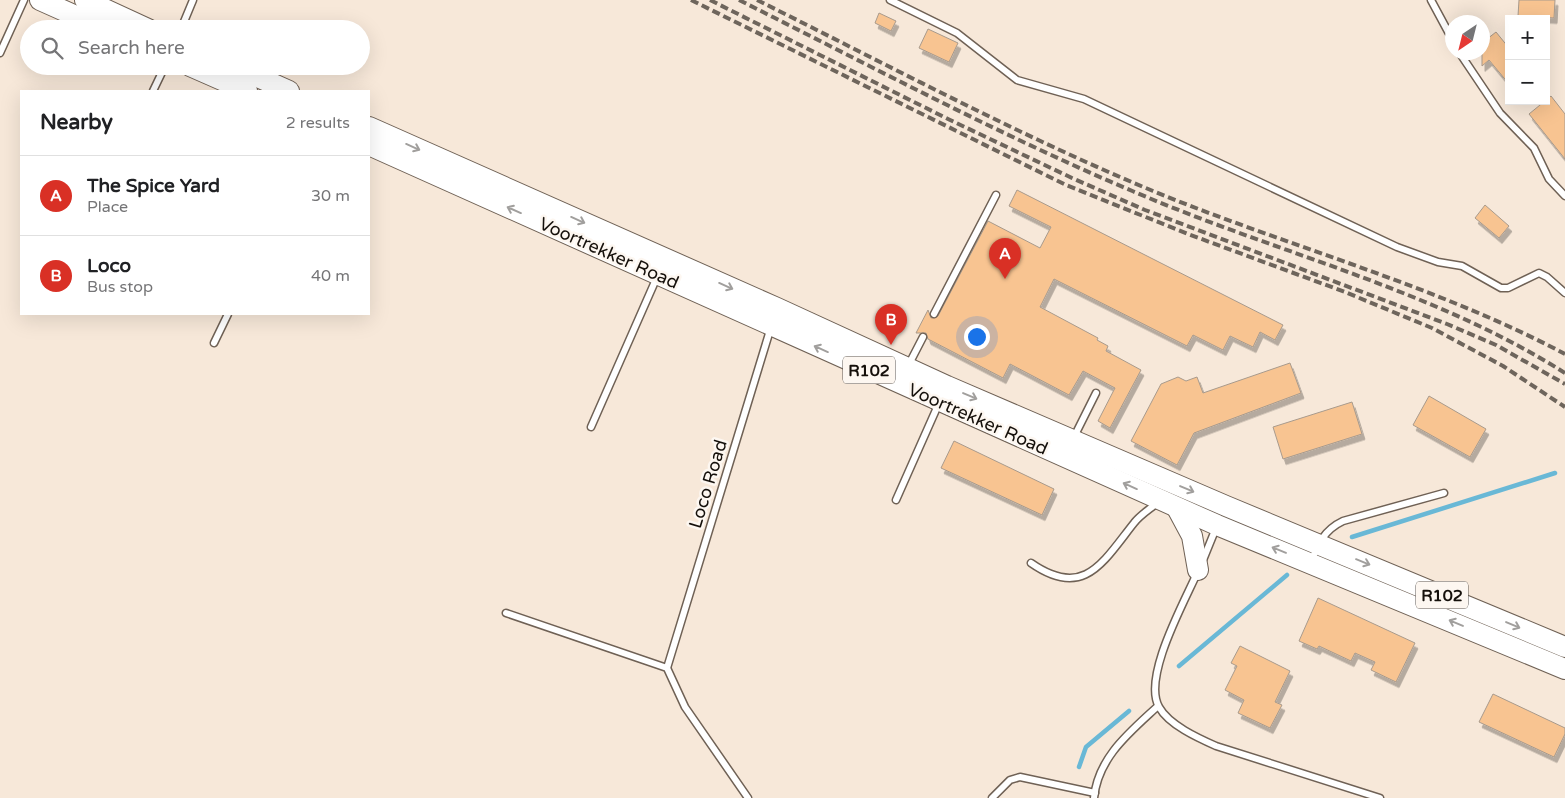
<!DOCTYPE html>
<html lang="en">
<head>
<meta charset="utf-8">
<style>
	:root { --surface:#fff; --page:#f6f6f6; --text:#202124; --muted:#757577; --line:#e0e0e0; --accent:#d93025 }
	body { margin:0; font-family:"Varela Round",sans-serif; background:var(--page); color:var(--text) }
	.controls { position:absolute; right:15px; top:15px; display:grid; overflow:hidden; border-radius:0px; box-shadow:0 5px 20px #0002 }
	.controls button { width:45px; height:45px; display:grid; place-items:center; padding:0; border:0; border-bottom:1px solid var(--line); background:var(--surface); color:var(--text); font:25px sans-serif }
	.compass { position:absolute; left:1445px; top:15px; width:45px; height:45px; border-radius:50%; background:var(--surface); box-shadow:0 5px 20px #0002; rotate:215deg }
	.you { position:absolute; left:976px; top:336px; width:18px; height:18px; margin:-12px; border:4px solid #fff; border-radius:50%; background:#1a73e8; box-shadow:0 0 0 8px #1a73e833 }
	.badge { display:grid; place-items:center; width:32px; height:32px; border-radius:50%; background:var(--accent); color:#fff; font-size:16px; font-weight:700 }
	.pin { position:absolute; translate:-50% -41px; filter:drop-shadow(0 1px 2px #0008) }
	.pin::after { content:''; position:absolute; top:26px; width:18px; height:15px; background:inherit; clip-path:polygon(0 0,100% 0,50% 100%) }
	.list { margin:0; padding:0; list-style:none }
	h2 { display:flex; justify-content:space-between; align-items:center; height:65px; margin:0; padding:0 20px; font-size:21px }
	h2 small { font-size:16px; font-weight:400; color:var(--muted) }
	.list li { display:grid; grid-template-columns:32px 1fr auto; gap:15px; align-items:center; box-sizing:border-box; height:80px; padding:0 20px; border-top:1px solid var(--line) }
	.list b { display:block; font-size:19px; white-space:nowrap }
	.list p { margin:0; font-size:16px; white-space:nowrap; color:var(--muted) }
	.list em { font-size:16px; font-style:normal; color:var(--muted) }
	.icon { flex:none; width:28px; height:28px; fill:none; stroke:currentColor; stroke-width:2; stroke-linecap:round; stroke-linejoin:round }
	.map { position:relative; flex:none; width:1565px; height:798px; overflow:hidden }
	.search { position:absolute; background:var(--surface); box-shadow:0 5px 20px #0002; left:20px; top:20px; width:350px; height:55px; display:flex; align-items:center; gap:12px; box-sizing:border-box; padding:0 18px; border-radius:28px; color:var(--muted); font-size:19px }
	.panel { position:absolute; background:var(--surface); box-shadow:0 5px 20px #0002; left:20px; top:90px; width:350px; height:225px; border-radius:0px }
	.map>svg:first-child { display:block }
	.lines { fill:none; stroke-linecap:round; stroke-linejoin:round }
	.stream { stroke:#69b8d6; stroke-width:4.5 }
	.building { fill:#f8c491; stroke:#a89a8c; filter:url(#shadow) }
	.service-casing { stroke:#6f6155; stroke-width:9 }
	.primary-casing { stroke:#6f6155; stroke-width:22 }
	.service { stroke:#fff; stroke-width:6 }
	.primary { stroke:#fff; stroke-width:20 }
	.rail { stroke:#6e655c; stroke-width:4; stroke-dasharray:8 4; stroke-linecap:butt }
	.oneway { stroke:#a19f9d }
	.labels { text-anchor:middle; stroke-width:5; stroke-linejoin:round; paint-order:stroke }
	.shield { fill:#fdf7f1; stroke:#5b5550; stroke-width:1 }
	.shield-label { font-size:16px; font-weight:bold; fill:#15100b }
	.street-label { font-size:18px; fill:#15100b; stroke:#fdf7f1 }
</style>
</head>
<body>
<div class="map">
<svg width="1565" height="798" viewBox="0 0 1565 798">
	<defs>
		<filter id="shadow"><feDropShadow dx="3" dy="5.5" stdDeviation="0" flood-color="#0004"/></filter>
	</defs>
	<rect width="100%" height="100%" fill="#f7e8d9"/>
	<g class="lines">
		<g class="stream">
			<polyline points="1352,537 1555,473"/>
			<polyline points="1179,666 1287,575"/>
			<polyline points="1079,767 1086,747 1129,711"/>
		</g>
	</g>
	<g class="building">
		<polygon points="1519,0 1555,0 1554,18 1518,16"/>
		<polygon points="879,13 896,21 891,31 875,23"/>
		<polygon points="928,29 958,43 949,62 919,48"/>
		<polygon points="1496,32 1509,48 1509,84 1489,60 1482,66 1482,43"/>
		<polygon points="1551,96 1565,114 1565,159 1529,114"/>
		<polygon points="1017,190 1283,325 1275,340 1260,332 1253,347 1230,336 1223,350 1193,335 1187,346 1054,279 1040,307 1098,338 1097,340 1108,346 1106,351 1141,370 1110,428 1098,421 1115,388 1083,371 1069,395 1010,364 1003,378 928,339 926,333 916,333 928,310 931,318 938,316 988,221 1040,248 1051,227 1009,206"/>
		<polygon points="1485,205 1509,226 1499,238 1475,218"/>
		<polygon points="1290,363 1301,393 1194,433 1177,465 1131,441 1161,384 1178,377 1186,381 1197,377 1203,393"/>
		<polygon points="1429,396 1486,429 1470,457 1413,425"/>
		<polygon points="1352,402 1362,434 1283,459 1273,427"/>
		<polygon points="954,441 1054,489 1042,515 941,468"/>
		<polygon points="1318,598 1415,643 1396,682 1371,670 1375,662 1355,653 1351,661 1319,646 1317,649 1299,641"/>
		<polygon points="1240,646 1290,671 1275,702 1282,705 1270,728 1238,713 1244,700 1225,690 1237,666 1231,663"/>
		<polygon points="1493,694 1565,728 1565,734 1554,757 1479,722"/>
	</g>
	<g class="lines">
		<g class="service-casing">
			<g id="service">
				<polyline points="890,0 957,33 1017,80 1084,99 1397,247 1438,262 1462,266 1501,288 1508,288 1539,273 1547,277 1565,293"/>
				<polyline points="1431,0 1452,39"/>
				<polyline points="181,29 193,0"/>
				<polyline points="1459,52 1500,113 1534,148 1549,179 1565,196"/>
				<polyline points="0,53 24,0"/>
				<polyline points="153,91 165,66"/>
				<polyline points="934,314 996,195"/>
				<polyline points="214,343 228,314"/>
				<polyline points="908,366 923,337"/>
				<polyline points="591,427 657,277"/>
				<polyline points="1074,437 1096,393"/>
				<polyline points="896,500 939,403"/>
				<polyline points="1203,560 1216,528"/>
				<path d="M1311,562C1318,544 1324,530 1343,521L1444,493"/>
				<path d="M1031,563C1084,600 1103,562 1134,523C1140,515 1150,509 1157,503"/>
				<path d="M1198,571C1185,601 1142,677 1159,707C1169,725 1198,738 1216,746L1380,798"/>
				<polyline points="506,613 667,668 685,707 748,798"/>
				<polyline points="667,668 771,327"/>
				<polyline points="992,798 1010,780 1020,777 1095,793"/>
				<path d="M1094,798C1098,757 1130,732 1158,706"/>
			</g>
		</g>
		<g class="primary-casing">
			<g id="primary">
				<polyline points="40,0 105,29"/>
				<polyline points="85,0 148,29"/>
				<polyline points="190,66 247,91"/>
				<polyline points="233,66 289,91"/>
				<polyline points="369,127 777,308 947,386 1226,506 1565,647"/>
				<polyline points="369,145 1217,525 1565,669"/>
				<polyline points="1177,508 1192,536 1198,570"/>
			</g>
		</g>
		<use href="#service" class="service"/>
		<use href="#primary" class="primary"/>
		<g class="rail">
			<polyline points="691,0 1066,185 1188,234 1345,292 1432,328 1503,366 1565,407"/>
			<polyline points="710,0 948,119 1072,178 1145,210 1447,324 1496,345 1565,384"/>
			<path d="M739,0C875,68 1009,140 1149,198C1288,256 1437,292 1565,373"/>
			<path d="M757,0C888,65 1018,135 1153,191C1289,247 1435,285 1565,354"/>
		</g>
	</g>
	<defs><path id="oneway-shaft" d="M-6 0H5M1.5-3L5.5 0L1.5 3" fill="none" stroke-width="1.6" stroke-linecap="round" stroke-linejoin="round" transform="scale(1.25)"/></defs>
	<g class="oneway">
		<use href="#oneway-shaft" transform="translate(413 147) rotate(24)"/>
		<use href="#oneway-shaft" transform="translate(514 210) rotate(-156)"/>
		<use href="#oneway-shaft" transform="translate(578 220) rotate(24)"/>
		<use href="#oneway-shaft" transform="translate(726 286) rotate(24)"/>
		<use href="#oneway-shaft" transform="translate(821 349) rotate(-156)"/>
		<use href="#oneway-shaft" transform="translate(970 396) rotate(23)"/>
		<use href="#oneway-shaft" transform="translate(1130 486) rotate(-156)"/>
		<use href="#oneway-shaft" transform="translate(1187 489) rotate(23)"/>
		<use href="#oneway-shaft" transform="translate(1279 550) rotate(-158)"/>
		<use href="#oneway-shaft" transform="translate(1363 562) rotate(22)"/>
		<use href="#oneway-shaft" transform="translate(1456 623) rotate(-157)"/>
		<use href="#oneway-shaft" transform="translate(1513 625) rotate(23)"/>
	</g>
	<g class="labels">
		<g class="shield">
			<rect x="843" y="356.5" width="52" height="27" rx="4"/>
			<rect x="1416" y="581.5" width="52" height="27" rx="4"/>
		</g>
		<g class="shield-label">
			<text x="869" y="376">R102</text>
			<text x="1442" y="601">R102</text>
		</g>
		<g class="street-label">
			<text transform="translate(609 253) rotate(24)" y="6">Voortrekker Road</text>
			<text transform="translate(978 419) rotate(24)" y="6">Voortrekker Road</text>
			<text transform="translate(708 484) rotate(-73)" y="6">Loco Road</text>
		</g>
	</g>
</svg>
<div class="controls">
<button>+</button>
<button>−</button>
</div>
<svg class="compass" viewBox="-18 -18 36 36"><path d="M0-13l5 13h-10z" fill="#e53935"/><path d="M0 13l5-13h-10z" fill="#757577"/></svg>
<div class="you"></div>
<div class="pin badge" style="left:1005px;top:279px">A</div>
<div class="pin badge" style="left:891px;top:345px">B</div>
<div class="search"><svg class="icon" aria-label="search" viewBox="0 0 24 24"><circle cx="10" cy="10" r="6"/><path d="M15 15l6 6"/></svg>Search here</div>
<section class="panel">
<h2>Nearby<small>2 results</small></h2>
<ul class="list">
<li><span class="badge">A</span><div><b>The Spice Yard</b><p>Place</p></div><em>30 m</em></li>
<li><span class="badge">B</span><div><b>Loco</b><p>Bus stop</p></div><em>40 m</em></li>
</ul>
</section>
</div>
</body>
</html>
